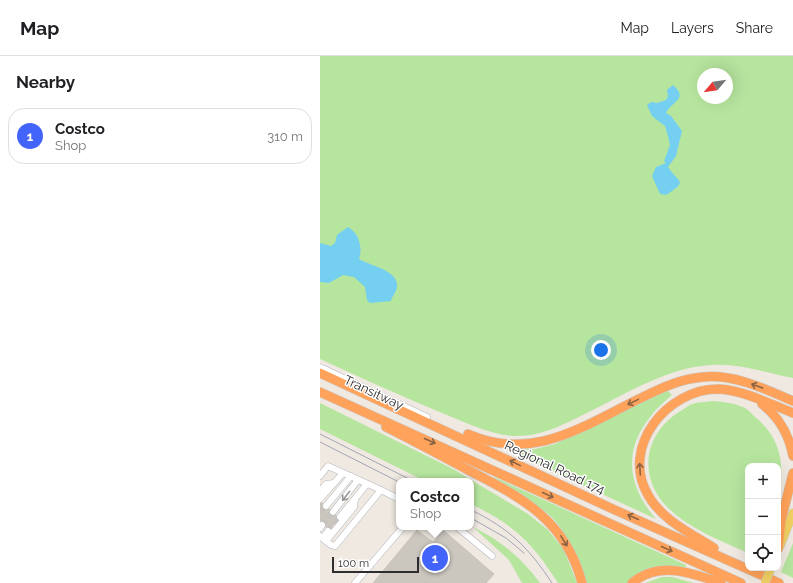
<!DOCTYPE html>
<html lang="en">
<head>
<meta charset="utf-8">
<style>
	:root { --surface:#fff; --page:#f6f6f6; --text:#202124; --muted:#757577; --line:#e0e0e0; --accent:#4264fb }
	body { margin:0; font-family:Raleway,sans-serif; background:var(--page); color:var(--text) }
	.controls { position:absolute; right:12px; bottom:12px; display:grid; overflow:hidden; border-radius:8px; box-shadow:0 4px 16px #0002 }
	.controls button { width:36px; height:36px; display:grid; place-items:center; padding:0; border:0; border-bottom:1px solid var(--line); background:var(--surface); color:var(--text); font:20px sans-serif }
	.compass { position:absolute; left:377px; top:12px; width:36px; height:36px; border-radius:50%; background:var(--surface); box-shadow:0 4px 16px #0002; rotate:241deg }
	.scale { position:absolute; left:12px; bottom:10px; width:87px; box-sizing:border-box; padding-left:4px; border:2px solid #2e2e2e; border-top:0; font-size:11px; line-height:14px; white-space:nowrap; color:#2e2e2e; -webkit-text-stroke:3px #fff; paint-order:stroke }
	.you { position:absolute; left:281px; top:294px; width:14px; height:14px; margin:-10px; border:3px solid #fff; border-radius:50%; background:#1a73e8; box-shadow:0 0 0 6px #1a73e833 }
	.badge { display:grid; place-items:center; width:26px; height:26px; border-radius:50%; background:var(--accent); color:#fff; font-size:13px; font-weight:700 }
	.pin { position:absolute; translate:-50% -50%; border:2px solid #fff; box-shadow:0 1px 4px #0006 }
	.popup { position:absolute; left:76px; top:422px; width:78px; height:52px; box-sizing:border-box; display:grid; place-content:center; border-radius:8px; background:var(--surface); filter:drop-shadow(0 1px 3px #0005); font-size:13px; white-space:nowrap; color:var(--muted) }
	.popup b { font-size:15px; color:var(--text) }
	.popup::after { content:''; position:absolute; left:50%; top:100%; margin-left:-8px; border:8px solid transparent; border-top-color:var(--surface) }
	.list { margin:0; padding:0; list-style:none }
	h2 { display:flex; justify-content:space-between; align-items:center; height:52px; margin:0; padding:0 16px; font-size:17px }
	h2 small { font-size:13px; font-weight:400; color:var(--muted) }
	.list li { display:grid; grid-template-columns:26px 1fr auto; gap:12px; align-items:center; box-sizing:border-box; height:56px; margin:0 8px 8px; padding:0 8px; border:1px solid var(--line); border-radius:16px }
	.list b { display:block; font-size:15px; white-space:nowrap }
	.list p { margin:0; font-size:13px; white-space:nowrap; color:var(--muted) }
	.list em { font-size:13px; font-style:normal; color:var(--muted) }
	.icon { flex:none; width:22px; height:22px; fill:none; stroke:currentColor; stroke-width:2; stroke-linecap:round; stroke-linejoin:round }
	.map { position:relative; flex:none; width:473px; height:527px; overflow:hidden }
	header { display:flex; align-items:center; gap:24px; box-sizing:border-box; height:56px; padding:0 20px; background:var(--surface); border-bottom:1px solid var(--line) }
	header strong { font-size:19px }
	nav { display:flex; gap:22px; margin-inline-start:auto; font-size:14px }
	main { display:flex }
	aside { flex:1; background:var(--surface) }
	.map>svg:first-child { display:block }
	.green { fill:#b6e59e; fill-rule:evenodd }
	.water { fill:#75cff0 }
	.building { fill:#cbc7bf; stroke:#cbc5ba }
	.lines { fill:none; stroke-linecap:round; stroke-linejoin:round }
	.minor-tunnel { stroke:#c8c4bd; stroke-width:6; stroke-dasharray:6 3; stroke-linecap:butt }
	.minor-casing { stroke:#b4b7c1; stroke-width:7 }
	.major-casing { stroke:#c9c9c9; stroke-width:9 }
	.highway-casing { stroke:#c9c9c9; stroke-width:10 }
	.minor { stroke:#fff; stroke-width:6 }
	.major { stroke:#f2d163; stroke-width:8 }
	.highway { stroke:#ffa35c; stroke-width:9 }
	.tram { stroke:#a3a6b8; stroke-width:1 }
	.major-bridge-casing { stroke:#c9c9c9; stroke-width:9; stroke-linecap:butt }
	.major-bridge { stroke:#f2d163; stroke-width:8 }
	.oneway { stroke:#8c6343 }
	.oneway2 { stroke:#969696 }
	.labels { text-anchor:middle; stroke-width:3; stroke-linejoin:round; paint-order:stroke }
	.street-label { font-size:13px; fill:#2e2e2e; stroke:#fff }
</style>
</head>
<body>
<header>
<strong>Map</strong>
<nav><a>Map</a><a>Layers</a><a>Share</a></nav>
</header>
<main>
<aside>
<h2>Nearby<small></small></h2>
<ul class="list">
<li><span class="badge">1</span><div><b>Costco</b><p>Shop</p></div><em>310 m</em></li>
</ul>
</aside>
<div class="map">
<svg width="473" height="527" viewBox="0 0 473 527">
	<rect width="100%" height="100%" fill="#efe9e1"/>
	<g class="green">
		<path d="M0,0H473V322C447,317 419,307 392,309C349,311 309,336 271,355C248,366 224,380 197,380C172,380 145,366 122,357C81,340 41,322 0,303ZM383,18H407V42H383Z"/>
		<path d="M347,334L352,339C308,375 297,418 336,463L187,394L215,393L235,388Z"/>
		<path d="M393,345C404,346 413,347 423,351C428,353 432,358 435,361C460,381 466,409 458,439V410H428V497C401,485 370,473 348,452C318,422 323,379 359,356C363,354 367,350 372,348C378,346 386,346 393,345Z"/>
		<path d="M0,347L133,413L208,458L228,474L244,494L257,527H238C212,486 194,469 151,448V425H105L0,373Z"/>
		<path d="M174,421L366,509L365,513L338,510L323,515L307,527H266C258,508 252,488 240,471C224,449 196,437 172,424Z"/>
		<path d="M153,471C180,484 202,502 220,527H202L189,504Z"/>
		<polygon points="473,487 473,522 461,516"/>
		<polygon points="342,521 352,521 374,527 325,527"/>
	</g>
	<g class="water">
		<path d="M353,29C369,43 352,45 346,57L351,60L362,75L356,100L348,111C359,128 369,124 346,139L340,138L332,120L336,111L346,107L344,105L350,89L348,80L345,70L332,60L327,49L331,46L337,47L346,44L348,40L347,34Z"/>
		<path d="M28,171C39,177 43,192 39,203C50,210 79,214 77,231C76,237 72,240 71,245L50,247L47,244L45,231L34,221L23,219L9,227L0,226V187L11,190L15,187L17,179Z"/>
	</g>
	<g class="building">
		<polygon points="0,447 3,447 2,451 3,454 10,453 9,457 11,460 16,459 17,464 11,472 6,471 4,465 0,465"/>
		<polygon points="97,474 113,486 123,474 174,518 166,527 53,527"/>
	</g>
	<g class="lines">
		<g class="minor-tunnel">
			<polyline points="0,457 6,450"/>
			<polyline points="2,469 13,456"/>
			<polyline points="8,475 20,461"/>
		</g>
		<g class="minor-casing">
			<g id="minor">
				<polyline points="0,311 107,361"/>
				<polyline points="0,420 8,410 61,434"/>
				<polyline points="0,435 6,428 14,427"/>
				<polyline points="0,443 23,417"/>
				<polyline points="6,450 31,420"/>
				<polyline points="13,456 38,424"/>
				<polyline points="20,461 47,428"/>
				<polyline points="137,471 172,500"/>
				<polyline points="0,472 2,469"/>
				<polyline points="0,480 11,489 15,490 61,434 79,443"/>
				<polyline points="3,482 8,475"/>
				<polyline points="6,485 34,451 35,443"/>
				<polyline points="35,527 83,471"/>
			</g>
		</g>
		<g class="major-casing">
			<polyline id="major" points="460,490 473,457"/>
		</g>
		<g class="highway-casing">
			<g id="highway">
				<polyline points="0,317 295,454 459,527"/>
				<polyline points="0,336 421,527"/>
				<path d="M442,348C459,361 469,379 473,400"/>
				<path d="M66,371C94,385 122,400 150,415C203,442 246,465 262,527"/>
				<path d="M148,378C214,407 264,369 323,341C343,331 361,323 383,321C415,318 445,333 473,345"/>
				<path d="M394,492C370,477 342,464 328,439C300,391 347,333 398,333C423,334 450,348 473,357"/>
				<polyline points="458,493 461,465 473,417"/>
				<path d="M312,527C339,504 372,517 401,527"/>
			</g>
		</g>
		<use href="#minor" class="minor"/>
		<use href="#major" class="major"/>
		<use href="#highway" class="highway"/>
		<g class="tram">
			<polyline points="0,378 93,425"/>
			<polyline points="0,386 79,426"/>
			<path d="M151,454C189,472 209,492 232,527"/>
			<polyline points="151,462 186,482 204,497"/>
		</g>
		<g class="major-bridge-casing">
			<polyline id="major-bridge" points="445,527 451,512"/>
		</g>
		<use href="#major-bridge" class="major-bridge"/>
	</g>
	<defs><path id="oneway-shaft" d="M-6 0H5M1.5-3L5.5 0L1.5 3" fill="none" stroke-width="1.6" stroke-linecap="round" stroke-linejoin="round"/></defs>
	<g class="oneway">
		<use href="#oneway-shaft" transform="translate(437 330) rotate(-160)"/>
		<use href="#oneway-shaft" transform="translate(313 346) rotate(154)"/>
		<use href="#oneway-shaft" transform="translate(110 385) rotate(24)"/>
		<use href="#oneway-shaft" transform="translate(195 407) rotate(-154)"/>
		<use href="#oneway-shaft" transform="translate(320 413) rotate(-93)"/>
		<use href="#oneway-shaft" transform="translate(228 439) rotate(25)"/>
		<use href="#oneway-shaft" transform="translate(313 461) rotate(-156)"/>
		<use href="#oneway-shaft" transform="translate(244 485) rotate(58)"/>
		<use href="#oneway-shaft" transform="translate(347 493) rotate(25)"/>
	</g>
	<use class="oneway2" href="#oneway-shaft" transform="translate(26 440) rotate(128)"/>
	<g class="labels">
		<g class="street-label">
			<text transform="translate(54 336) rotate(25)" y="5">Transitway</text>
			<text transform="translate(235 411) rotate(25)" y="5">Regional Road 174</text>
		</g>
	</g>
</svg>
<div class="controls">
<button>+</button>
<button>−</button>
<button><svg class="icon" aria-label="locate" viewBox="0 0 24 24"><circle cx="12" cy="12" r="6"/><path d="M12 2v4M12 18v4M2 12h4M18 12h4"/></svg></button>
</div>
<svg class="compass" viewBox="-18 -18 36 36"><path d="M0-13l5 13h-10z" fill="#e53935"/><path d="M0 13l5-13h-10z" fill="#757577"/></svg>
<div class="scale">100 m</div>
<div class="you"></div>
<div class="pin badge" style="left:115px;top:502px">1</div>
<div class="popup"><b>Costco</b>Shop</div>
</div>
</main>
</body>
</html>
